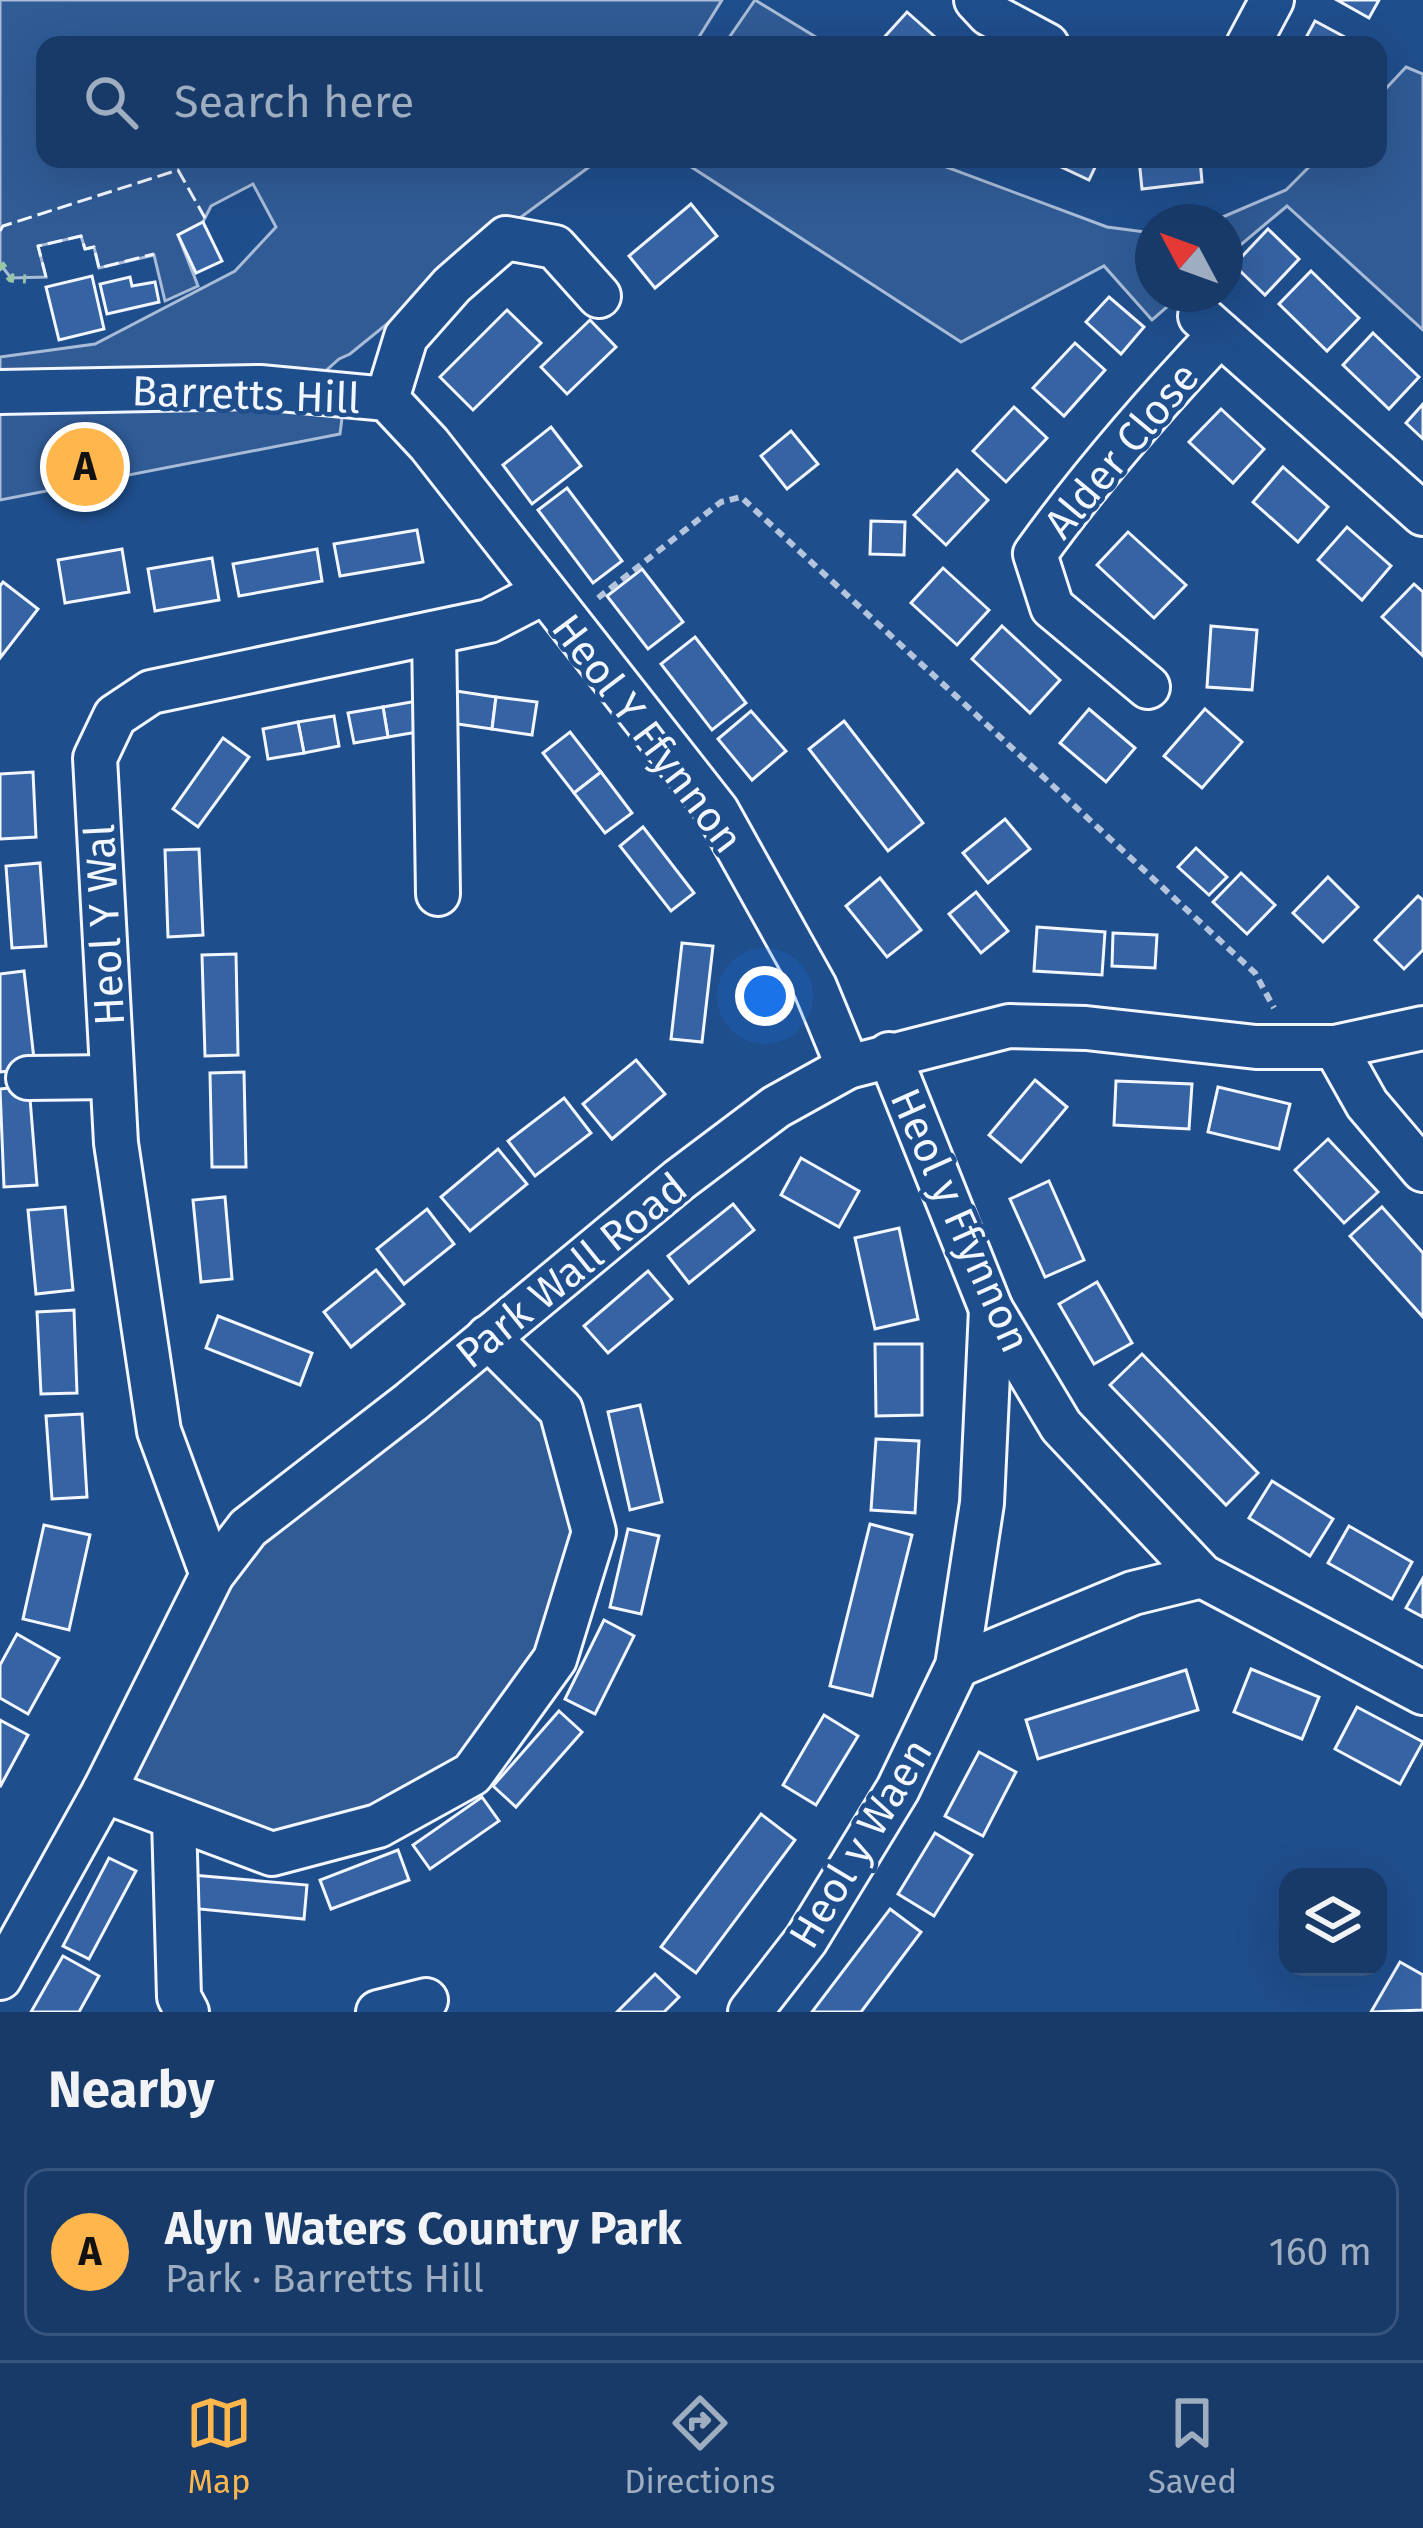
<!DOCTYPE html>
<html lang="en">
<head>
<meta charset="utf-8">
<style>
	:root { --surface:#173a69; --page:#20416f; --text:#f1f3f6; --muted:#9eadc0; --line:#36547d; --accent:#ffb74d }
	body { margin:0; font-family:"Fira Sans",sans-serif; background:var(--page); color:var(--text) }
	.controls { position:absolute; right:36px; bottom:36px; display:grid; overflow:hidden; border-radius:24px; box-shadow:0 12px 48px #0002 }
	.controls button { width:108px; height:108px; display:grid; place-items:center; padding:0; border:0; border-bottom:3px solid var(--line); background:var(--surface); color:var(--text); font:60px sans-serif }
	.compass { position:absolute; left:1135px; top:204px; width:108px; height:108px; border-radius:50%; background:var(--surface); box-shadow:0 12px 48px #0002; rotate:311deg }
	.you { position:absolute; left:765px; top:996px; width:42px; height:42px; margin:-30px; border:9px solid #fff; border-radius:50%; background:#1a73e8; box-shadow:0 0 0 18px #1a73e833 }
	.badge { display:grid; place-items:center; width:78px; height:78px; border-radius:50%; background:var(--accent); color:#111; font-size:39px; font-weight:700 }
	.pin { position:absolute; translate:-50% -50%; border:6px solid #fff; box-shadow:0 3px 12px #0006 }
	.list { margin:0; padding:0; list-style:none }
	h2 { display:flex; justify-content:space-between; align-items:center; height:156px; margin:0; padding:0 48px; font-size:51px }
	h2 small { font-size:39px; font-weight:400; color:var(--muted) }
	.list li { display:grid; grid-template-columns:78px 1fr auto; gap:36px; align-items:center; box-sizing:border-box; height:168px; margin:0 24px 24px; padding:0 24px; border:3px solid var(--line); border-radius:24px }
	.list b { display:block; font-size:45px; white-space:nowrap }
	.list p { margin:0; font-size:39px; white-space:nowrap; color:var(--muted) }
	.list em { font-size:39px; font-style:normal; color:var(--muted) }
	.icon { flex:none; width:66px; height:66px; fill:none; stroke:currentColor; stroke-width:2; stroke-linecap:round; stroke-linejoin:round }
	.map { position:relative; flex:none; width:1423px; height:2012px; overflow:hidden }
	.search { position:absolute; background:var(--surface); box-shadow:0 12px 48px #0002; left:36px; right:36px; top:36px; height:132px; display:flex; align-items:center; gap:30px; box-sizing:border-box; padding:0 42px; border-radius:24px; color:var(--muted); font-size:45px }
	.sheet { height:348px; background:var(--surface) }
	nav { display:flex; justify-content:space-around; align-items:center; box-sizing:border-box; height:168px; border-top:3px solid var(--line); background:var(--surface); font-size:33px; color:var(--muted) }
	nav a { display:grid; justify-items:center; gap:6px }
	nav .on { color:var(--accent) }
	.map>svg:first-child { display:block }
	.green { fill:#305b95; stroke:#a8bbd7; stroke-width:3 }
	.building { fill:#3563a3; stroke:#f2f6ff; stroke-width:3 }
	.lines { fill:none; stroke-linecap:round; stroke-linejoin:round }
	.minor-casing { stroke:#f2f6ff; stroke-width:48 }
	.path { stroke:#b3c4dc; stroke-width:6; stroke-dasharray:9 6; stroke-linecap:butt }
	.minor { stroke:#1f4e8c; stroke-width:42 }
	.hedge { stroke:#97c8a6; stroke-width:9; stroke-dasharray:6 9; stroke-linecap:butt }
	.fence { stroke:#f2f6ff; stroke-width:3; stroke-dasharray:15 6; stroke-linecap:butt }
	.labels { text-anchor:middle; stroke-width:9; stroke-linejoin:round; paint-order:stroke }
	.street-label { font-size:42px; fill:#f2f6ff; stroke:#1f4e8c }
</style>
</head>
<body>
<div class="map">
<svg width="1423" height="2012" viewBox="0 0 1423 2012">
	<rect width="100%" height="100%" fill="#1f4e8c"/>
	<g class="green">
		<polygon points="0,0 722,0 694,45 45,45 45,159 600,159 494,237 350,354 339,359 312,383 0,382 0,357 95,344 235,271 276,227 253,184 211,206 203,222 178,235 198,286 165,301 154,255 99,268 94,247 85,249 81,236 38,246 46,277 11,278 0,264"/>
		<polygon points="755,0 829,45 724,45"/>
		<polygon points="1406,67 1423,74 1423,330 1287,206 1225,258 1225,222 1211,222 1286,190 1317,159 1378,159 1378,97"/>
		<polygon points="679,159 925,159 1107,227 1153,233 1153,294 1182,294 1152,320 1104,266 961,342"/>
		<polygon points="0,389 344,402 340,434 0,500"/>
		<polygon points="488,1337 561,1410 594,1532 555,1659 472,1774 272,1854 104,1791 212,1575"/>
	</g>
	<g class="building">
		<polygon points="1337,0 1379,0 1369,18"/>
		<polygon points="907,12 944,45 878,44"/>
		<polygon points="1315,21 1354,42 1353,45 1302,45"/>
		<polygon points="1044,159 1099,159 1089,180"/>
		<polygon points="1139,159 1200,159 1202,182 1142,189"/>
		<polygon points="691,204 717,236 655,288 629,256"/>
		<polygon points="203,222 222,261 196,273 178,235"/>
		<polygon points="1268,229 1299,259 1265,295 1234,265"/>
		<polygon points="1311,271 1359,318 1327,351 1279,304"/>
		<polygon points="92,276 104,329 59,340 46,287"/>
		<polygon points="130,277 132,286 155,282 159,302 107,314 100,284"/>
		<polygon points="1109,297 1144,327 1121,354 1086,322"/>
		<polygon points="507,310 541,343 473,410 440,377"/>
		<polygon points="590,320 616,347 567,394 541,367"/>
		<polygon points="1373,333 1419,377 1389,409 1343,365"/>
		<polygon points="1075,343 1105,370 1064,416 1033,388"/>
		<polygon points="1423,404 1423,439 1406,423"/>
		<polygon points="1014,407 1047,438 1006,482 973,451"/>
		<polygon points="1221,409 1264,449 1233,483 1189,442"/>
		<polygon points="551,427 581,466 532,504 503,465"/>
		<polygon points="791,431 818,464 787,489 761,456"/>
		<polygon points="1283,467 1328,507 1298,542 1253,502"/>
		<polygon points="957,470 988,500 946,545 914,515"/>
		<polygon points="567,488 622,561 593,583 538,510"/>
		<polygon points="871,521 905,522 904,555 870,554"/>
		<polygon points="1347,527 1391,566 1362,600 1318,560"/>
		<polygon points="417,530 423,562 340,576 334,544"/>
		<polygon points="1128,532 1186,585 1154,618 1097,565"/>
		<polygon points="122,549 129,592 65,603 58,560"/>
		<polygon points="317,549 322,581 239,596 233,564"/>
		<polygon points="212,558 219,600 155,611 148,569"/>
		<polygon points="943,568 989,610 957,645 911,603"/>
		<polygon points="642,569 683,622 648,649 607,596"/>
		<polygon points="3,582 38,609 0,658 0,586"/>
		<polygon points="1414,584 1423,592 1423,656 1382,617"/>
		<polygon points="1002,626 1060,680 1030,713 972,659"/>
		<polygon points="1211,626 1257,630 1252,690 1207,687"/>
		<polygon points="695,637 746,703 712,730 661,664"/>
		<polygon points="456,691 496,697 492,729 451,723"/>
		<polygon points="496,697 537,702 532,735 492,729"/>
		<polygon points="417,701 423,731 388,737 383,707"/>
		<polygon points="383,707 388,737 354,743 348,713"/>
		<polygon points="1089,709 1135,748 1106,782 1060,743"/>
		<polygon points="1205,709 1242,742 1202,788 1164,756"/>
		<polygon points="751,711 786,751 752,780 718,739"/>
		<polygon points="334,716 339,746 304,753 298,722"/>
		<polygon points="844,721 923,823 888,851 809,749"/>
		<polygon points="298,722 304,753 268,759 263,729"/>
		<polygon points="570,732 601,772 574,793 543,753"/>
		<polygon points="223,738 249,757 198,827 173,809"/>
		<polygon points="33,772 36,837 0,839 0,774"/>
		<polygon points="601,772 632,813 605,833 574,793"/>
		<polygon points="1005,819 1030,849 988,883 963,853"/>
		<polygon points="643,827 694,893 671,911 620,846"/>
		<polygon points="1196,848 1227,877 1209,895 1178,867"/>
		<polygon points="199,849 203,935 168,937 165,850"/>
		<polygon points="40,863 46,946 12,948 6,866"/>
		<polygon points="1241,873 1275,905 1247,934 1213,902"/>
		<polygon points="1328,877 1358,907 1323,942 1293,913"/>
		<polygon points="880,878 921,930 887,957 846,906"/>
		<polygon points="976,892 1008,931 981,953 949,914"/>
		<polygon points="1418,896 1423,900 1423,950 1404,969 1375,940"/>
		<polygon points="1037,927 1105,932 1102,975 1034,971"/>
		<polygon points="1113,933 1157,935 1155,968 1112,966"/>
		<polygon points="682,943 713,946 702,1042 671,1039"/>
		<polygon points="236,954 238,1055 205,1056 202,955"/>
		<polygon points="24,971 35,1068 0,1072 0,974"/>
		<polygon points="636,1060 665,1094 612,1139 583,1104"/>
		<polygon points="244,1072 246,1167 212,1167 210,1073"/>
		<polygon points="1035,1080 1067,1107 1021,1162 989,1135"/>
		<polygon points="1116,1081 1192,1084 1189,1129 1114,1125"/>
		<polygon points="29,1086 37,1185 4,1187 0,1089"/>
		<polygon points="1218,1087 1290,1104 1279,1149 1208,1132"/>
		<polygon points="564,1098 591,1133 535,1176 508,1141"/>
		<polygon points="1328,1139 1378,1192 1344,1223 1295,1170"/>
		<polygon points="498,1149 527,1184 470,1231 441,1197"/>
		<polygon points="801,1158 859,1191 839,1227 781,1195"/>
		<polygon points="1049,1181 1084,1260 1045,1277 1010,1199"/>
		<polygon points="225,1197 232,1279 201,1282 193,1200"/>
		<polygon points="733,1204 754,1230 689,1283 668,1256"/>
		<polygon points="65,1207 73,1290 36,1294 28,1210"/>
		<polygon points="1382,1207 1423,1253 1423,1317 1350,1236"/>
		<polygon points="427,1209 454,1244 404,1284 377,1249"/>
		<polygon points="899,1228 918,1319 875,1329 855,1238"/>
		<polygon points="376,1270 404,1304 351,1347 324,1312"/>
		<polygon points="648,1271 672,1299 608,1353 584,1326"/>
		<polygon points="1097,1282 1132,1343 1094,1364 1059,1304"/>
		<polygon points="74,1310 77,1393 41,1394 37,1312"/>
		<polygon points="218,1316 312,1353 300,1385 206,1348"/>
		<polygon points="875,1344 922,1344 922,1415 876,1416"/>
		<polygon points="1142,1354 1258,1473 1226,1505 1110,1385"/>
		<polygon points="640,1405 662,1502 630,1510 608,1412"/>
		<polygon points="82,1414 87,1497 52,1499 46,1416"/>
		<polygon points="876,1439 919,1441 915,1513 871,1510"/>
		<polygon points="1272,1481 1333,1519 1310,1556 1249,1518"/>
		<polygon points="870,1524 912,1535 872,1696 830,1686"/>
		<polygon points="44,1525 90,1535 69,1630 23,1619"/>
		<polygon points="1349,1526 1412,1562 1392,1599 1328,1563"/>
		<polygon points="628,1529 659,1536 641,1614 610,1607"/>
		<polygon points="1423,1578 1423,1617 1406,1608"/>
		<polygon points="604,1620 634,1636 595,1714 565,1699"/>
		<polygon points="17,1634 59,1658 28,1714 0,1698 0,1665"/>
		<polygon points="1251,1669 1319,1697 1302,1739 1234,1712"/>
		<polygon points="1186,1670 1198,1710 1038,1759 1026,1720"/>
		<polygon points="1357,1707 1423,1742 1400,1784 1335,1749"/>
		<polygon points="559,1711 582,1732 516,1807 493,1786"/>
		<polygon points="824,1715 858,1736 816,1805 783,1785"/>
		<polygon points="0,1720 28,1735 0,1787"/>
		<polygon points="979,1752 1016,1772 983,1836 945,1816"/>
		<polygon points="482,1797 499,1821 430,1869 413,1845"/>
		<polygon points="761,1814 795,1840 696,1973 661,1947"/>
		<polygon points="935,1833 972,1855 934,1916 898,1894"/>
		<polygon points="398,1850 409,1880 331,1909 320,1880"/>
		<polygon points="109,1858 136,1871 89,1959 63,1946"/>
		<polygon points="192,1875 307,1885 304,1919 189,1908"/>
		<polygon points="890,1909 921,1932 861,2012 812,2012"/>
		<polygon points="63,1956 99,1976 79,2012 31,2012"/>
		<polygon points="1400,1962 1423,1975 1423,2010 1371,2012"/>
		<polygon points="655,1974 679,1997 664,2012 617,2012"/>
	</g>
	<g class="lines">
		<g class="minor-casing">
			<g id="minor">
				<polyline points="976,0 989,14 1047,45"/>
				<polyline points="1248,45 1272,0"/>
				<polyline points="1200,316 1423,514"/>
				<polyline points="0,392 260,387 387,399 429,444 717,811 815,987 848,1067"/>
				<polyline points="387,399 406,337 452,285 506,238 555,247 599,296"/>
				<polyline points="434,633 438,894"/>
				<path d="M1148,687L1052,607L1035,554C1091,476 1154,404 1220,334"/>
				<polyline points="1335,1047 1367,1104 1423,1170"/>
				<polyline points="889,1054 991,1309 1061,1426 1202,1576 1423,1693"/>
				<polyline points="28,1078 112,1077"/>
				<polyline points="212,1575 159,1431 116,1143 95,758 115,716 151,692 489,621 543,593"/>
				<polyline points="957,1666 1133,1593 1202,1576"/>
				<polyline points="104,1791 272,1854 378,1826 472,1774 555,1659 594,1532 561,1410 488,1337"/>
				<polyline points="174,1819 179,1997 187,2012"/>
				<polyline points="0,1978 104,1791 212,1575 248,1528 411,1402 679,1180 776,1107 848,1067 1009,1026 1086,1028 1256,1047 1335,1047 1423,1028"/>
				<polyline points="378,2012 426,2000"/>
				<polyline points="750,2012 806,1940 898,1789 957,1666 982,1503 991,1309"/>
			</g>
		</g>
		<polyline class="path" points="598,598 721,502 741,497 1255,973 1274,1008"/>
		<use href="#minor" class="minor"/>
		<polyline class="hedge" points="0,264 11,278 26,279"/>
		<g class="fence">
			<polyline points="0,231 3,226 178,170 205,218"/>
			<polyline points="46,277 38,246 81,236 85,249 94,247 99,268 154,254"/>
		</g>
	</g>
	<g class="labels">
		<g class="street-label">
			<text transform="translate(246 394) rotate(2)" y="15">Barretts Hill</text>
			<text transform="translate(1121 450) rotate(-50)" y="15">Alder Close</text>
			<text transform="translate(648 733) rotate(53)" y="15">Heol Y Ffynnon</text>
			<text transform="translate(104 925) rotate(-93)" y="15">Heol Y Wal</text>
			<text transform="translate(961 1220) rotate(66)" y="15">Heol y Ffynnon</text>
			<text transform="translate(571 1270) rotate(-39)" y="15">Park Wall Road</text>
			<text transform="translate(860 1843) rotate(-59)" y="15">Heol y Waen</text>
		</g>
	</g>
</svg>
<div class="controls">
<button><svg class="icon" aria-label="layers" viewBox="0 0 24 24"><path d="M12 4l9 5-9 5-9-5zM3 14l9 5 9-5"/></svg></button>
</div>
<svg class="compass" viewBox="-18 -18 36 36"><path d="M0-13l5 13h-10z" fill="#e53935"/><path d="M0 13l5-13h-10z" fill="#9eadc0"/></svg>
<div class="you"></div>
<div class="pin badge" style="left:85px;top:467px">A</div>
<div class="search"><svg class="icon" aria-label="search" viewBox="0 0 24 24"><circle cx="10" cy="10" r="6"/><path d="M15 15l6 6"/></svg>Search here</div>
</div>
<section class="sheet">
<h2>Nearby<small></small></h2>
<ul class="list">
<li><span class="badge">A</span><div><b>Alyn Waters Country Park</b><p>Park · Barretts Hill</p></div><em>160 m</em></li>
</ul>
</section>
<nav>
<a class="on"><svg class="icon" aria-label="map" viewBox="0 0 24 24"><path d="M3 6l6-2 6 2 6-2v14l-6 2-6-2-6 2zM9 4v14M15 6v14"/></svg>Map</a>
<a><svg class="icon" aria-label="directions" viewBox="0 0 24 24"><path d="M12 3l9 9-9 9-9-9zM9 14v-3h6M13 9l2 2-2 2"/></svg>Directions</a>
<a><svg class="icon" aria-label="saved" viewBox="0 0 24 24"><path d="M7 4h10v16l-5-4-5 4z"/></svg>Saved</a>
</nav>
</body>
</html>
